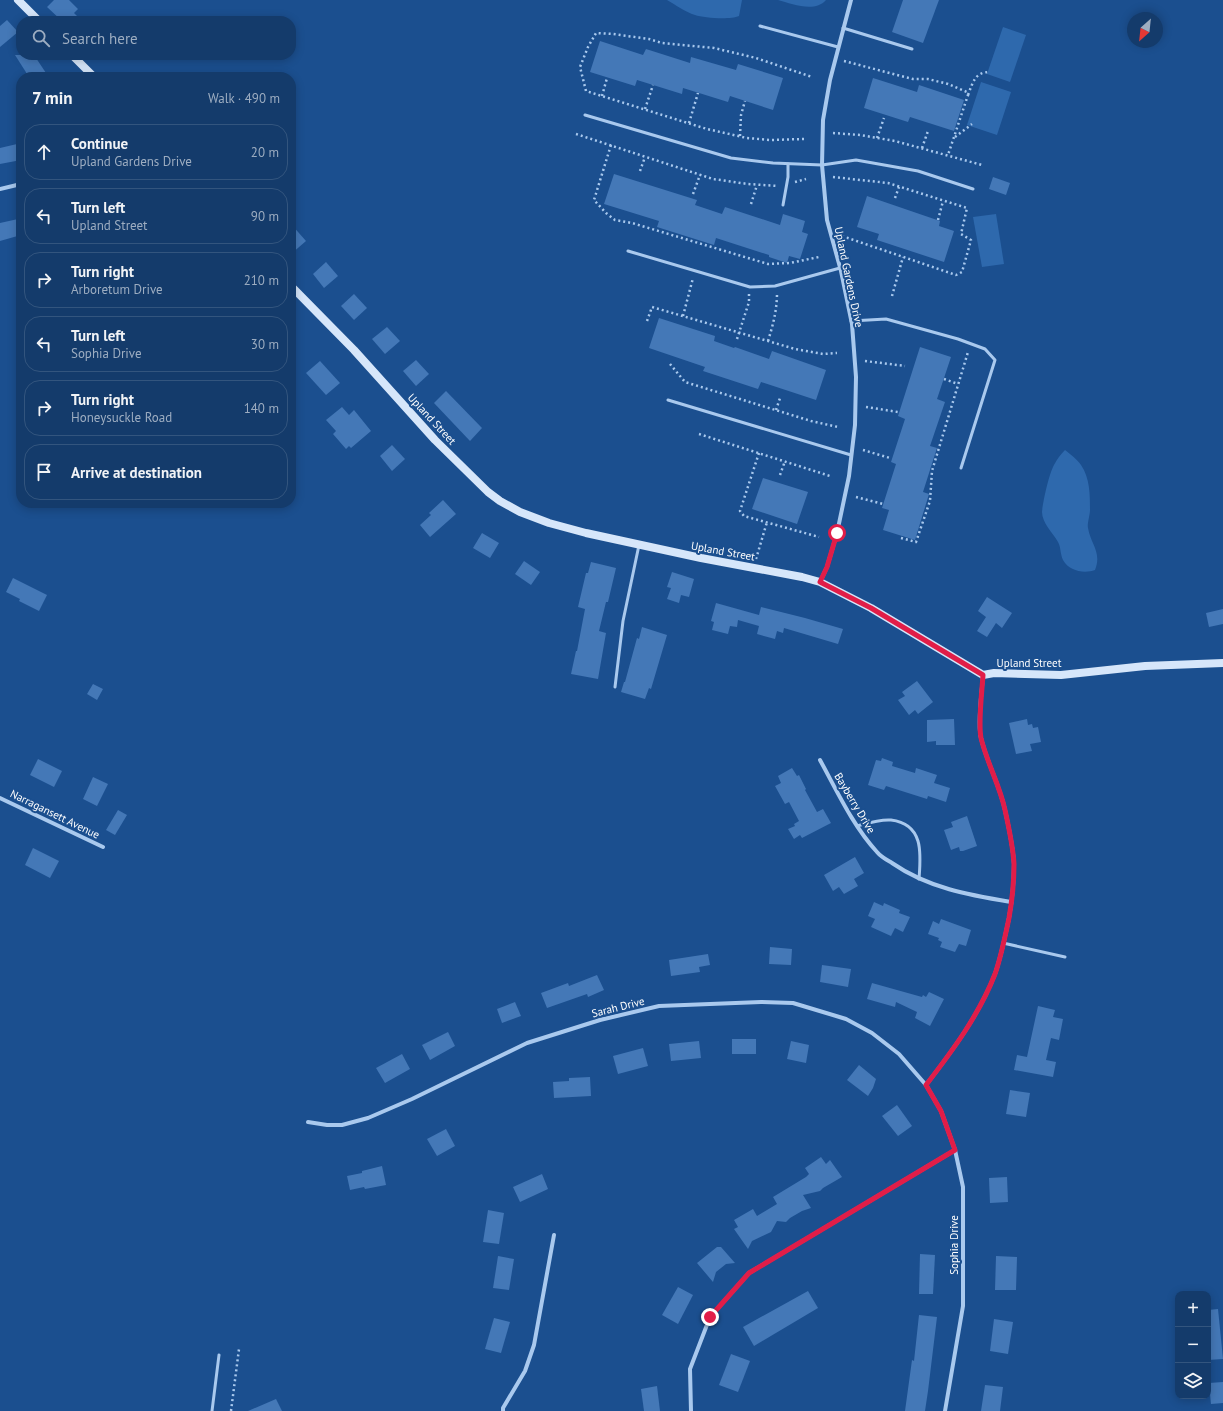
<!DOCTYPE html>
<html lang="en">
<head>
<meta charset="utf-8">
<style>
	:root { --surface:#143b6b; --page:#214673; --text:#f1f3f6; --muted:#9dadc1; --line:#33557e }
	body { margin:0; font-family:"PT Sans",sans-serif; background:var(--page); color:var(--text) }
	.controls { position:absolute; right:12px; bottom:12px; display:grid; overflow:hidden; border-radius:8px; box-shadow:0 2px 10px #0003 }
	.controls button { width:36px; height:36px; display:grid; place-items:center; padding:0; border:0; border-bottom:1px solid var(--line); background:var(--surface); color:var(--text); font:20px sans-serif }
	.compass { position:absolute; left:1127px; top:12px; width:36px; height:36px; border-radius:50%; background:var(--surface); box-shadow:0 2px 10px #0003; rotate:207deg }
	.stop { position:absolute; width:12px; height:12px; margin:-9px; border:3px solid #e11d48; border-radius:50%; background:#fff }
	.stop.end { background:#e11d48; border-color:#fff; box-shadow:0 1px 4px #0008 }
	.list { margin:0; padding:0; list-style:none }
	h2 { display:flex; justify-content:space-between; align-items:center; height:52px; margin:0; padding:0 16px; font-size:17px }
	h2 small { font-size:13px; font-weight:400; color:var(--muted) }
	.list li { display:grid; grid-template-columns:26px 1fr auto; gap:12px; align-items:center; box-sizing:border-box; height:56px; margin:0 8px 8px; padding:0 8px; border:1px solid var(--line); border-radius:16px }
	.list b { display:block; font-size:15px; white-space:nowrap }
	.list p { margin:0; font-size:13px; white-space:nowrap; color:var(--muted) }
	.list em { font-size:13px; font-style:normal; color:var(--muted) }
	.icon { flex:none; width:22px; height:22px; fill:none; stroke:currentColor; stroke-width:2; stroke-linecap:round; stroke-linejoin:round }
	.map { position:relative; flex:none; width:1223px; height:1411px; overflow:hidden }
	.search { position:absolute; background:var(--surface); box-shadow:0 2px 10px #0003; left:16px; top:16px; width:280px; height:44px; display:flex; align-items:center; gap:10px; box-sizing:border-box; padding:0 14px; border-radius:16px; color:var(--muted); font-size:15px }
	.panel { position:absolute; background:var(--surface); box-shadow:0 2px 10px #0003; left:16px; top:72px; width:280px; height:436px; border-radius:16px }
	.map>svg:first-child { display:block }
	.green { fill:#2e69ad }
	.building { fill:#4478b7 }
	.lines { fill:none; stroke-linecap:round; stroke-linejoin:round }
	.path { stroke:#a9c9ee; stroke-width:2.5; stroke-dasharray:2 3; stroke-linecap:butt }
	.lane { stroke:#a9c9ee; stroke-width:3 }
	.street { stroke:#a9c9ee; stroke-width:4 }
	.secondary { stroke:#d6e6fa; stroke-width:8 }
	.route { stroke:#e11d48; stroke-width:5 }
	.labels { text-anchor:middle; stroke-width:4; stroke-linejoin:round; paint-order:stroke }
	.street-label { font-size:11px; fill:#fff; stroke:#1b4f8f }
</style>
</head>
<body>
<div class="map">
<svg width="1223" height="1411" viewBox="0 0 1223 1411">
	<rect width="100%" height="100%" fill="#1b4f8f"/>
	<g class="green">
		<path d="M667,0H742L739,16C730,20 704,18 695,15C685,12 676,5 667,0Z"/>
		<path d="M778,0H826C815,13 792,4 778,0Z"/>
		<polygon points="1003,27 1026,35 1010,82 987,74"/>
		<polygon points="981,82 1011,92 997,135 967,125"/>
		<polygon points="996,214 1004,264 982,267 973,217"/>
		<path d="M1065,450C1070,454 1077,459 1081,465C1090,478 1090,495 1090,510C1090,515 1087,524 1088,528C1091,545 1102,552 1095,570C1084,574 1069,571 1063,560C1060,554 1061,547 1058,542C1053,533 1042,523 1042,512C1043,501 1049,474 1054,465C1057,459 1061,454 1065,450Z"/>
	</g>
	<g class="building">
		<polygon points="54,0 69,0 78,9 74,13 82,21 62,21 47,7"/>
		<polygon points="903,0 939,0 923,43 892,32"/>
		<polygon points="7,20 18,32 0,47 0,26"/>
		<polygon points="600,41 643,55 646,49 690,63 691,57 736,70 738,64 783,78 773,110 730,96 728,102 683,88 682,94 637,80 635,86 590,72"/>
		<polygon points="15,55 34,55 46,73 39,77 29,77"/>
		<polygon points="873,78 917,92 919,85 964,100 954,131 910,117 908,122 864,108"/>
		<polygon points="17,144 21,160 0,164 0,148"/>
		<polygon points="614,174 697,200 695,205 722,214 725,207 780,225 783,214 805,221 802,232 808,234 800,259 789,256 787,263 769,257 769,255 716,238 714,245 657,227 659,221 604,204"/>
		<polygon points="993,177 1010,183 1006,195 989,189"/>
		<polygon points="867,196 940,221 939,226 954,231 944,262 877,240 879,234 857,227"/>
		<polygon points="18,219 21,235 0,241 0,223"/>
		<polygon points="291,224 306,241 291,254"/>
		<polygon points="326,262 338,276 324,288 313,274"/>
		<polygon points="354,294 367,308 354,320 341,306"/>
		<polygon points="659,318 715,336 714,341 734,348 735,347 769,359 772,351 826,370 816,400 761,382 758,389 703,371 705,367 649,348"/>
		<polygon points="387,327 400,341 385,354 372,339"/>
		<polygon points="920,347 951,357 937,399 945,402 930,446 937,448 923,492 929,494 915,540 883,530 889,510 882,508 896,464 891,462 905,419 898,416"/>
		<polygon points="416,360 429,374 416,386 403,371"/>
		<polygon points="320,361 340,383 326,395 306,373"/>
		<polygon points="446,391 482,428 470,441 434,403"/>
		<polygon points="342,407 349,415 354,410 371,431 351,448 349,446 346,449 333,434 336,431 326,420"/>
		<polygon points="392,445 405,459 392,471 380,456"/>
		<polygon points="763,478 808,492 797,524 752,509"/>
		<polygon points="443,500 456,514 430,537 420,525 431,515 429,513"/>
		<polygon points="482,533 499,543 490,558 473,548"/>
		<polygon points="524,561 540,572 531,585 515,574"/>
		<polygon points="591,562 616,568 608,602 606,602 599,631 606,633 598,679 571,674 576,651 577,651 585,609 578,607 586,573 588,573"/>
		<polygon points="672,572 694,579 689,597 681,595 679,603 667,599 671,588 667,587"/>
		<polygon points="13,578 47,595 39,611 19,601 20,599 6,592"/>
		<polygon points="987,597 1012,613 1002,628 996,623 987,637 977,631 986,617 978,611"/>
		<polygon points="716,603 759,615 761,607 805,618 843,629 838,644 784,628 783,633 777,631 775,639 757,634 759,626 738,620 737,627 730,626 728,634 712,630 714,622 711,621"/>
		<polygon points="1223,609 1223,624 1209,627 1206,613"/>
		<polygon points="642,627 667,635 651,689 649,688 645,699 621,692 624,682 625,682 637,638 639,639"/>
		<polygon points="917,681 933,702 918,714 915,710 909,715 898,700 905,696 902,692"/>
		<polygon points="93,684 103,689 97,700 87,694"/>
		<polygon points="954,719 955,745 936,745 936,741 927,742 927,720"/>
		<polygon points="1027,719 1028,725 1032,724 1033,728 1038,727 1041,742 1030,744 1032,751 1016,754 1009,723"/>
		<polygon points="882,758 893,762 892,766 915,773 916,768 937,775 934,783 950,788 946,802 928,796 927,799 886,786 884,790 868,785 876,760 881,761"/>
		<polygon points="38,759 62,771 54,787 30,775"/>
		<polygon points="792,768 797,776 799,775 806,789 805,790 817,812 823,809 831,823 802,838 800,835 794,839 788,829 795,826 794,824 799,821 789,802 785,804 775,786 781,783 778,776"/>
		<polygon points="93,777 108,784 97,806 83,799"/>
		<polygon points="118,810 127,815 115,835 106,830"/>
		<polygon points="967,816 977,846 963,851 960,851 959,847 951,850 944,830 953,827 951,822"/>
		<polygon points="33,848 59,861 50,878 25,865"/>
		<polygon points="855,857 864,873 854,879 858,886 844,894 839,887 833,891 824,875"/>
		<polygon points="874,902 883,906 884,903 900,910 899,913 910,917 903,932 895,928 891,936 871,927 875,919 868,916"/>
		<polygon points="941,919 971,930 966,946 959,944 955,952 940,947 942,942 938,940 939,938 928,934 933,921 939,924"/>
		<polygon points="770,947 792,949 791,965 769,964"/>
		<polygon points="708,954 710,965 699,967 700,972 671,976 669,960"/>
		<polygon points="822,965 851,969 848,987 820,982"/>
		<polygon points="597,975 604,990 588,997 587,994 547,1008 541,993 568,983 569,986"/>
		<polygon points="872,983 922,997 923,995 926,997 929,992 944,999 930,1026 915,1018 917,1012 896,1002 895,1007 867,999"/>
		<polygon points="515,1002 521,1016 502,1023 497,1009"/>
		<polygon points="1038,1006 1055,1010 1053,1017 1063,1019 1059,1040 1051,1038 1046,1060 1056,1062 1053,1077 1014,1070 1017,1055 1027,1057"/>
		<polygon points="448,1032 455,1046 430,1060 422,1045"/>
		<rect x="732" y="1039" width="24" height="15"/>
		<polygon points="699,1041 701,1058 671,1061 669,1044"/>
		<polygon points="791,1041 809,1045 806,1063 787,1059"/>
		<polygon points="643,1048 648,1066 618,1074 613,1056"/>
		<polygon points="402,1054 410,1069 385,1083 376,1068"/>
		<polygon points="859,1065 876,1079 873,1088 868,1096 847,1080"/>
		<polygon points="590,1077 591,1096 554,1098 553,1082 569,1081 569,1078"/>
		<polygon points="1010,1090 1030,1093 1026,1117 1006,1114"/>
		<polygon points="897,1105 912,1126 898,1136 882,1116"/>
		<polygon points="446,1129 455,1146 437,1156 427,1139"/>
		<polygon points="821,1157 826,1164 830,1160 842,1177 823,1188 820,1191 803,1195 811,1208 802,1211 790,1218 786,1222 777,1221 771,1232 752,1241 748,1249 734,1229 738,1227 734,1220 753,1209 757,1216 777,1204 773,1197 806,1177 809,1174 805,1168"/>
		<polygon points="382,1166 386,1185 365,1189 364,1187 350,1190 347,1176 362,1173 362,1171"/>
		<polygon points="542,1174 548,1189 520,1202 513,1187"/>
		<polygon points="1007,1177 1008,1202 990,1203 989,1178"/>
		<polygon points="488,1210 504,1213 499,1244 483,1242"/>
		<polygon points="717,1247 721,1247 735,1263 726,1264 716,1272 713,1282 697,1263"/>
		<polygon points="920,1254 935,1255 933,1294 919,1294"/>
		<polygon points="498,1256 514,1259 509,1290 493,1288"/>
		<polygon points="996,1256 1017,1257 1016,1290 995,1290"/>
		<polygon points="678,1287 693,1295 678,1324 662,1315"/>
		<polygon points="808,1291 818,1308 754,1346 743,1327"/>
		<polygon points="1218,1309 1223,1359 1208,1360 1208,1310"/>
		<polygon points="919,1315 937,1317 928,1391 925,1411 905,1411 912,1360 914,1361"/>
		<polygon points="494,1318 510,1322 501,1353 485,1349"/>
		<polygon points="994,1319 1013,1322 1008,1354 990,1351"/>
		<polygon points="731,1354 750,1361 738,1392 719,1385"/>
		<polygon points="1223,1382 1223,1403 1211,1404 1209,1383"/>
		<polygon points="985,1385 1003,1387 1000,1411 981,1411"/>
		<polygon points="657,1386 660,1411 644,1411 641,1389"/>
		<polygon points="276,1399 282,1411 248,1411"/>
	</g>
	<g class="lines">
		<g class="path">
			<polyline points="844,61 901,76 913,79 928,79 948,84 967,92 968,95 948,155"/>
			<path d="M968,95C973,82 975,72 990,72"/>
			<polyline points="602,96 607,78"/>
			<polyline points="645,109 653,85"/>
			<polyline points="689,123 698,93"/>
			<polyline points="833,133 860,135 895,141 982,165"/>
			<polyline points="576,134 713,179 748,184 778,186"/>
			<polyline points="740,136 741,115 745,101"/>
			<polyline points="955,137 972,124"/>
			<polyline points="877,138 884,118"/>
			<polyline points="804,139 770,140 747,138 707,129 586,91 580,67 588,47 596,33 613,34 649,39 662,43 714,48 756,58 812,77"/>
			<polyline points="611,145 594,200 606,213 615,220 632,223 768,264 790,263 819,257"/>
			<polyline points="922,148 928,131"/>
			<polyline points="640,171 645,157"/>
			<polyline points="833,177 888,183 967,208 961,234 971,240 962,272 956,275 842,236"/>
			<polyline points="795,182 806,179"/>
			<polyline points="693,194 700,175"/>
			<polyline points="895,198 899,187"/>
			<polyline points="751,204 757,185"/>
			<polyline points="938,220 943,201"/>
			<polyline points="892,296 903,257"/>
			<polyline points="683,316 693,278"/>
			<polyline points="647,321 652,307 795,349 823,354 837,353"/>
			<polyline points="737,339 749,302 749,293"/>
			<path d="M768,341C773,325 777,310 777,293"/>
			<polyline points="865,361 905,366"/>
			<polyline points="670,364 685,382 811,421 838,427"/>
			<polyline points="944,379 958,384"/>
			<polyline points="866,407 898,412"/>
			<polyline points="776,410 780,398"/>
			<polyline points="699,434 830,476"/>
			<polyline points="863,450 890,458"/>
			<polyline points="759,453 740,511 744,516 819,537"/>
			<polyline points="780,475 785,461"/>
			<polyline points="856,497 883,504"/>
			<polyline points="901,538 916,542 930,501 932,471 968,352"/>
			<polyline points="756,559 767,522"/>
			<polyline points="231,1411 239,1349"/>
		</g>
		<g class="lane">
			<polyline points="760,26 838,47"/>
			<polyline points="843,28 912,49"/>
			<polyline points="585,115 731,158 773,163 822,165 856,160 918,171 973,189"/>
			<polyline points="783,205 788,177 788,164"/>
			<polyline points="628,251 750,287 775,286 840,268"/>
			<polyline points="851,321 886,319 958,339 985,349 995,360 961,468"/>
			<polyline points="668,400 851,455"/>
			<polyline points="615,687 623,621 639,545"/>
			<path d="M857,826C868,823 880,819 891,820C924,824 921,854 919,879"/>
			<polyline points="1003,943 1065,957"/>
			<polyline points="212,1411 219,1355"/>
		</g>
		<g class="street">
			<polyline points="0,189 21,184"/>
			<polyline points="820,582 827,567 837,533 849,476 855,425 856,377 852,324 841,271 827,220 822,165 823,120 830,80 851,0"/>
			<path d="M820,760C837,791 853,826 877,852C881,857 887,860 892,863C928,888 969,895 1011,902"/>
			<polyline points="0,798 103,847"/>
			<path d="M926,1085C953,1050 979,1015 995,974C1001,957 1005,937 1009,918C1012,901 1014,882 1014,864C1013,846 1009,828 1005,810C1000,786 987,763 981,738C977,723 982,692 983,675"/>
			<polyline points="308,1122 327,1125 342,1125 368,1118 412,1099 527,1043 600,1020 659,1006 761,1002 793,1003 846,1019 872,1033 899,1054 926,1085 941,1111 955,1150 963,1187 963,1306 945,1411"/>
			<polyline points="503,1411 503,1408 525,1371 534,1345 554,1235"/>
			<polyline points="691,1411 690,1369 710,1317 749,1273 955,1150"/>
		</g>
		<g class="secondary">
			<polyline points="18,0 39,21"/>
			<polyline points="72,55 94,77"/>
			<polyline points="291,286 354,350 435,440 488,492 500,501 520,512 549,523 586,533 701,558 802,577 820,582 871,608 983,675 994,673 1061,675 1145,666 1223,663"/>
		</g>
	</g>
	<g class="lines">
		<path class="route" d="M710,1317L749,1273L955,1150L941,1111L926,1085C953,1050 979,1015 995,974C1001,957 1005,937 1009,918C1012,901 1014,882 1014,864C1013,846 1009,828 1005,810C1000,786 987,763 981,738C978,722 982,692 983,675L871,608L820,582L827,567L837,533"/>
	</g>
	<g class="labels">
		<g class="street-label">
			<text transform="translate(849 277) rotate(78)" y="4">Upland Gardens Drive</text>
			<text transform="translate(432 419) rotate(47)" y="4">Upland Street</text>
			<text transform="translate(723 551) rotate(10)" y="4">Upland Street</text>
			<text x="1029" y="667">Upland Street</text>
			<text transform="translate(855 803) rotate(59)" y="4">Bayberry Drive</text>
			<text transform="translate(55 814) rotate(26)" y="4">Narragansett Avenue</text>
			<text transform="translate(618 1007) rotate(-14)" y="4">Sarah Drive</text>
			<text transform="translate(954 1245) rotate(-90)" y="4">Sophia Drive</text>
		</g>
	</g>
</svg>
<div class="controls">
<button>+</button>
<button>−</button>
<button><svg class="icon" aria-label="layers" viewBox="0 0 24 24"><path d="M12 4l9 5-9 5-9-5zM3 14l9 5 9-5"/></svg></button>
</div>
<svg class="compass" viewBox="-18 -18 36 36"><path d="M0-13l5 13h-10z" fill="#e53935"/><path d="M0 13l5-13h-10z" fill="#9dadc1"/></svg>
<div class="stop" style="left:837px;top:533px"></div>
<div class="stop end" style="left:710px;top:1317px"></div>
<div class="search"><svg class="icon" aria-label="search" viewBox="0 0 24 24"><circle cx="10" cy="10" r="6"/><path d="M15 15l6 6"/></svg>Search here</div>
<section class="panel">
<h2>7 min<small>Walk · 490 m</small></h2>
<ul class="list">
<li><svg class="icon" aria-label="ahead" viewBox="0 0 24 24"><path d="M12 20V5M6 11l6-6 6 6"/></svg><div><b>Continue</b><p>Upland Gardens Drive</p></div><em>20 m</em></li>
<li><svg class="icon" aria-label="left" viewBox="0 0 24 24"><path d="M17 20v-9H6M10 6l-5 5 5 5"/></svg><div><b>Turn left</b><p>Upland Street</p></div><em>90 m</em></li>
<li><svg class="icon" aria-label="right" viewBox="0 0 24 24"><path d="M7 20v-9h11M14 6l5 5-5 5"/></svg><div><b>Turn right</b><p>Arboretum Drive</p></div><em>210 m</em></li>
<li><svg class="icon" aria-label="left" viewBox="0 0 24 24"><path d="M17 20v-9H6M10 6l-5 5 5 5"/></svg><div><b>Turn left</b><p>Sophia Drive</p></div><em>30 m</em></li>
<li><svg class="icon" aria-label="right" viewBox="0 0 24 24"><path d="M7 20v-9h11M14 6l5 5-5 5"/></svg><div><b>Turn right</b><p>Honeysuckle Road</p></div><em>140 m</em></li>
<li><svg class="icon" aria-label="arrive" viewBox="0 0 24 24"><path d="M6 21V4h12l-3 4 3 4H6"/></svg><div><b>Arrive at destination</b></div></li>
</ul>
</section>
</div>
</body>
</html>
